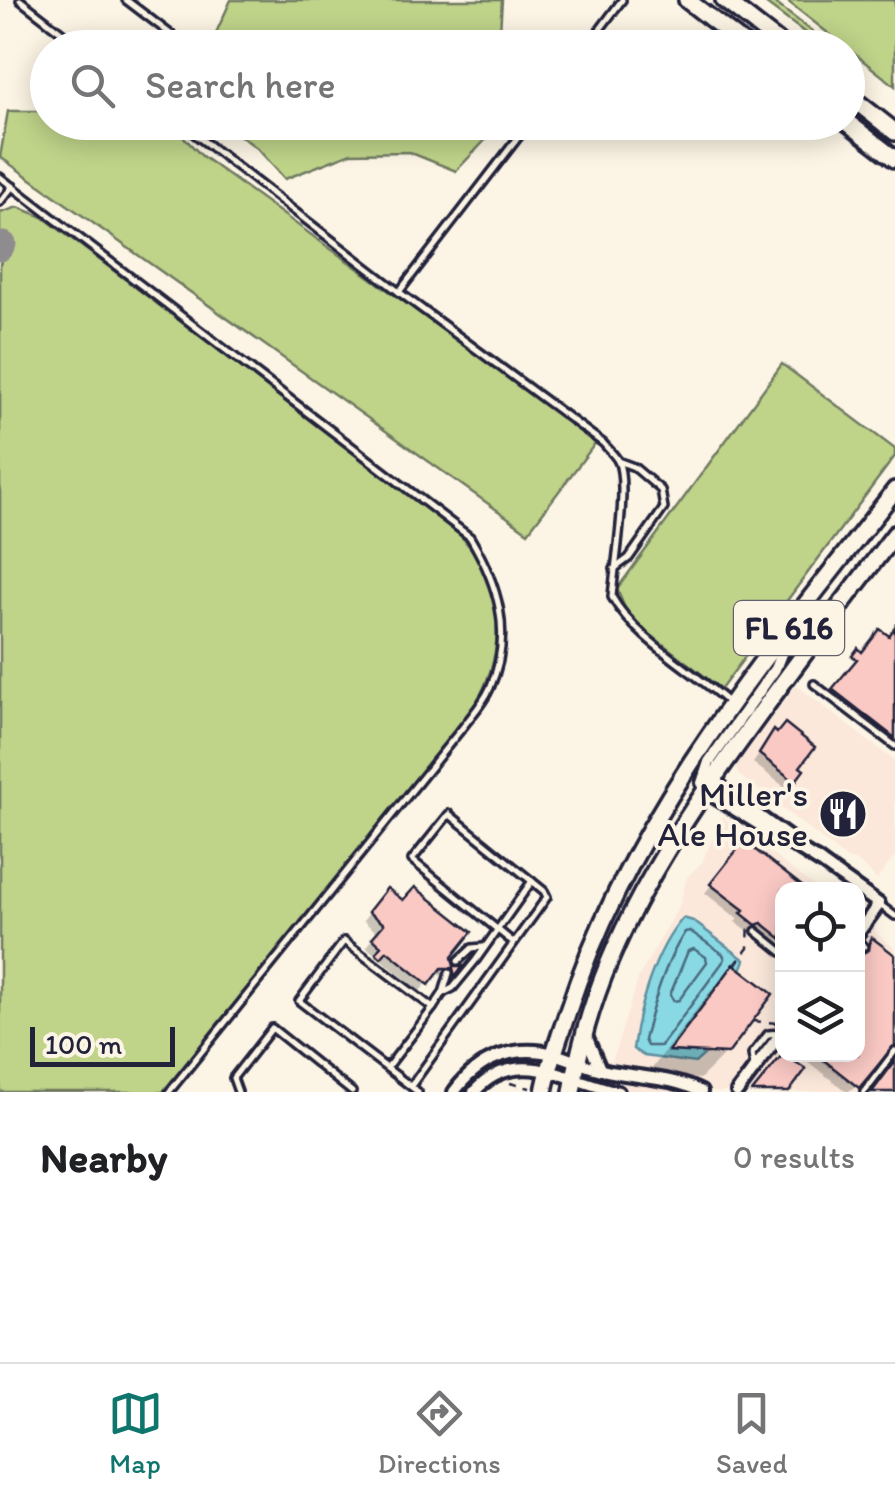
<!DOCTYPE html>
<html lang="en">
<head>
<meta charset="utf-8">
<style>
	:root { --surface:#fff; --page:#f2f2f2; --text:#202124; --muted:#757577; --line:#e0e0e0; --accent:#0f766e }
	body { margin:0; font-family:Itim,sans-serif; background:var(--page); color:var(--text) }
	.controls { position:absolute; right:30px; bottom:30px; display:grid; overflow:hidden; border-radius:20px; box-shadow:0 5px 25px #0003 }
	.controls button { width:90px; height:90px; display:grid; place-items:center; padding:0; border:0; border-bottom:2px solid var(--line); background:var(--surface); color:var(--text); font:50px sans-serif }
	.scale { position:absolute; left:30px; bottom:25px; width:145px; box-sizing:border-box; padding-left:10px; border:5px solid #22223b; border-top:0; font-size:28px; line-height:35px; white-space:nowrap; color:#22223b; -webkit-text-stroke:8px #fcf5e5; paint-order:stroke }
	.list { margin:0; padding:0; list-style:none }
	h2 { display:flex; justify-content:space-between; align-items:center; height:130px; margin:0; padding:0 40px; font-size:42px }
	h2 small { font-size:32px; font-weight:400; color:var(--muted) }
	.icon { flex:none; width:55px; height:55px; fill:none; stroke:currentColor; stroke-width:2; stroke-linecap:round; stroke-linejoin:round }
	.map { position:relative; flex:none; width:895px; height:1092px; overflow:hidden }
	.search { position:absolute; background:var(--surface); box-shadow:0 5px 25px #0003; left:30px; right:30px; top:30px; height:110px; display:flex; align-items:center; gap:25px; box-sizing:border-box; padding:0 35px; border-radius:55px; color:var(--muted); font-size:38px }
	.sheet { height:270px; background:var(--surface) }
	nav { display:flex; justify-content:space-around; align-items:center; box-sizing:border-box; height:140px; border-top:2px solid var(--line); background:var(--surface); font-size:28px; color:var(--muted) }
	nav a { display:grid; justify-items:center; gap:5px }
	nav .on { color:var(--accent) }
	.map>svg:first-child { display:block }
	.built { fill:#fbe8db }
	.green { fill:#bfd389; stroke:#707a62; stroke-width:2.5 }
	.water { fill:#89d9e4; stroke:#6090a0; stroke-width:2.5 }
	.shadow { fill:#0003 }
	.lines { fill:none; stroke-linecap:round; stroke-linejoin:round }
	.shore { stroke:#4b6b7f; stroke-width:2.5 }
	.taxiway { stroke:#8f8c90; stroke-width:25 }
	.building { fill:#fac9c4; stroke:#22223b; stroke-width:2.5 }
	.lane-casing { stroke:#22223b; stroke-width:12 }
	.street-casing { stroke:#22223b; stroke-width:18 }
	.primary-casing { stroke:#22223b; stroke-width:22 }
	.path { stroke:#22223b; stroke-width:2.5; stroke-dasharray:8 8; stroke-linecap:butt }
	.lane { stroke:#fcf5e5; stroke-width:5 }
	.street { stroke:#fcf5e5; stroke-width:10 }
	.primary { stroke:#fcf5e5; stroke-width:15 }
	.labels { text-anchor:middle; stroke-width:8; stroke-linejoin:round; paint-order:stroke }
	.shield { fill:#fcf5e5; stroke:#63616e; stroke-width:2.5 }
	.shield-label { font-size:32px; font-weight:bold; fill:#22223b }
	.poi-label { font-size:35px; fill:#22223b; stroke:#fcf5e5; text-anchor:end }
</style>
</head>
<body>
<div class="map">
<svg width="895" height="1092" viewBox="0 0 895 1092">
	<rect width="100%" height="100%" fill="#fcf5e5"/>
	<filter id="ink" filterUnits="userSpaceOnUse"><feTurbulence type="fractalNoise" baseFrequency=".01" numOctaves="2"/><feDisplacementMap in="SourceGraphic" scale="20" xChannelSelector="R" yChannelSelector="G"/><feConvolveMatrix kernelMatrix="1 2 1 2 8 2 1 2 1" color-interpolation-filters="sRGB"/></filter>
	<g filter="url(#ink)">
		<g class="built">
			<polygon points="796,685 895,761 895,856 877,880 859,862 847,859 739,775 735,766"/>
			<polygon points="722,816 818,889 782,889 782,1054 858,1054 858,914 875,926 876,933 895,948 895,1092 600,1092 606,1060 612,1061 639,976 679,906 687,877 702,862"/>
			<polygon points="528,1056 540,1058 539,1064 504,1063 483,1073 466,1092 461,1092 480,1070 505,1058"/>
		</g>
		<g class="green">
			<polygon points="231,0 502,0 499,47 213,47 215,35"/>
			<polygon points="761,0 771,0 833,47 824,47"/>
			<polygon points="786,0 895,0 895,86"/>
			<polygon points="8,111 47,111 48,122 170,123 202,156 597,441 528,532 0,157"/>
			<polygon points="223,123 492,123 491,134 456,171 409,152 351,153 285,179 257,148"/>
			<path d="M18,207L43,217L454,529C506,580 510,653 470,712L163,1092H0V263L12,248L0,238V213Z"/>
			<polygon points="782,364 895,449 895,456 721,689 629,618 617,589"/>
		</g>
		<path class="water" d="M683,918L693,921L745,960L741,970L733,965L670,1050L706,1053L695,1063L644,1056L633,1049C638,1007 655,950 683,918Z"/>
		<g class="shadow">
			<polygon points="895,631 895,737 894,738 833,691 858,661 853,657 858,651 863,655 889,639"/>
			<polygon points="774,733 796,767 793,780 786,788 753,763"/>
			<polygon points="736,852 782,889 782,952 753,930 747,931 735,922 738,919 705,893"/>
			<polygon points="380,899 450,956 452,969 457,968 447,981 445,975 434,975 420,991 378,957 370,962 376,955 366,947 378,933 363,921"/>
			<polygon points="872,940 895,958 895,1037 857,1086 847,1092 798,1054 858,1054 858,958"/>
			<polygon points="734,968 726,1053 700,1079 647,1075 709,993"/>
		</g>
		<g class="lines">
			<g class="shore">
				<path d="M690,931L723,954L725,959L661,1046H647L644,1040C653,1004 664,964 685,932Z"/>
				<polygon points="694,949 706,957 707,962 679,1000 674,1001 670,995 688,951"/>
			</g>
			<polyline class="taxiway" points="0,249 4,244"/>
		</g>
		<g class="building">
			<polygon points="895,627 895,738 832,689 857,659 852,656 858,648 862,652 880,629 889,636"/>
			<polygon points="785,723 815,747 800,767 804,770 795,782 759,754 774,730 777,733"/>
			<polygon points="744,841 807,890 782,890 782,939 762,923 756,925 741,913 744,910 710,884"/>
			<polygon points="415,887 472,932 452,957 454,966 463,966 455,976 453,968 442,968 429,985 387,951 381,958 376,953 381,946 372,938 384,924 368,912 387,888 403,900"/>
			<polygon points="871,937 895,955 895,1045 859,1088 816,1054 858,1054 858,955 869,950"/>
			<polygon points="734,964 773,994 728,1054 669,1051"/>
			<polygon points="783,1054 806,1069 789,1092 752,1092"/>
			<polygon points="895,1061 895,1092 872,1092"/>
		</g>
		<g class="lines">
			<g class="lane-casing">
				<g id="lane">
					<polyline points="20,0 82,48"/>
					<polyline points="126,0 177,39 179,48"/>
					<polyline points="586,48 622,0"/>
					<path d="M179,122L399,292L603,443C607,448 615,455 618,461C629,484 614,569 612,597C637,641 692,669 730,704"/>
					<path d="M0,177L470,537C498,584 514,634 490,688C484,702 472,715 463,727L169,1092"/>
					<polyline points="0,202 13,186"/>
					<polyline points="399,292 530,122"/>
					<polyline points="614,569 629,558 664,508 661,490 634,467 618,461"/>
					<polyline points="814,684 895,746"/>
					<polyline points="879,904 895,916"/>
					<polyline points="756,931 782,952"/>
					<polyline points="858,942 864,946"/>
					<polyline points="458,961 472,948 483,947"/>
					<polyline points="443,993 453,988 476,960 532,881"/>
					<polyline points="433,1008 443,993 449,973"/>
					<polyline points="754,1066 752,1054 768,1034 779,1033"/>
					<polyline points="387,1068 433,1008 344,941 299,1001 418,1092"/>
					<polyline points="411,1086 547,897 544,891 449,814 412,860 514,943"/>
					<polyline points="238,1092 233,1078 272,1028 352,1092"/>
					<polyline points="864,1092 895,1051"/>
				</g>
			</g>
			<g class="street-casing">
				<g id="street">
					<polyline points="790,631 775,669 709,762 702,783 713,796 820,862"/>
					<polyline points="713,778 727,793 795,842"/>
					<polyline points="816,859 879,904 858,933"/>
					<polyline points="586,1036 600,1069"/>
					<path d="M454,1092C479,1058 515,1043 557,1055C572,1059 586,1067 602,1070C635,1078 671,1076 701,1092"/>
					<path d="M474,1092C517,1045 565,1080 618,1092"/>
					<polyline points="737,1092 782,1032"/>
				</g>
			</g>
			<g class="primary-casing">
				<g id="primary">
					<polyline points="687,0 749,48"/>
					<polyline points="724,0 786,48"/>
					<polyline points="848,95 895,132"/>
					<polyline points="847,122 895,159"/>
					<path d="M544,1092C549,1064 559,1039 568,1011C632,813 769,652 895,490"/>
					<path d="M572,1092C593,951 675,830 757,718C802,656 848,595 895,534"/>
				</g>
			</g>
			<g class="path">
				<polyline points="735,965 748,948 749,919"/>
				<polyline points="753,1021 777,1023"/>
				<polyline points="510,1083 530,1088"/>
			</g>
			<use href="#lane" class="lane"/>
			<use href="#street" class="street"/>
			<use href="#primary" class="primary"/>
		</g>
	</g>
	<defs>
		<g id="restaurant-disc" transform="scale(2.5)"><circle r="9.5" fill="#22223b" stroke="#fcf5e5"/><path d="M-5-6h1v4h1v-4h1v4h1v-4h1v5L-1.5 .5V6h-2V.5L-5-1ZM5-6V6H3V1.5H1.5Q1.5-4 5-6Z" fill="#fff"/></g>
	</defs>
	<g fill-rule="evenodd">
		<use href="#restaurant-disc" x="843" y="814"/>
	</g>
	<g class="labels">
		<rect class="shield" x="734" y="601" width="110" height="54" rx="8"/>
		<g class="shield-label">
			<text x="789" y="639">FL 616</text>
		</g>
		<g class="poi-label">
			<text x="808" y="806">Miller's<tspan x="808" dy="40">Ale House</tspan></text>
		</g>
	</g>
</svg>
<div class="controls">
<button><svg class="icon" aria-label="locate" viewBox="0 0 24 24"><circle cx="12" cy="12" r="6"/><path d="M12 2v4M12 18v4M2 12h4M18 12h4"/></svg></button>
<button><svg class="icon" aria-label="layers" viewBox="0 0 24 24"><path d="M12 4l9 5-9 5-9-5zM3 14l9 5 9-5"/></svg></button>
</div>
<div class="scale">100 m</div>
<div class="search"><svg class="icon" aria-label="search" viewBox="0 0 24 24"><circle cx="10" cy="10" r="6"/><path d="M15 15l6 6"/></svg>Search here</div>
</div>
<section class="sheet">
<h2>Nearby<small>0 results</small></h2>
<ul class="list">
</ul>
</section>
<nav>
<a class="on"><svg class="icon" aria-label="map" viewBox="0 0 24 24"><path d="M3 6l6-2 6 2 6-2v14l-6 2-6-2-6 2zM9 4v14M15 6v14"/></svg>Map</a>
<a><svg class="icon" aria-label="directions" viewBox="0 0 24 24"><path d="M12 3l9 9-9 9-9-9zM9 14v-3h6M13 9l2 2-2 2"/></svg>Directions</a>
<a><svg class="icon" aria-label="saved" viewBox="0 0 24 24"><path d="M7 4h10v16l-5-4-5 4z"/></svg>Saved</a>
</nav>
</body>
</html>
